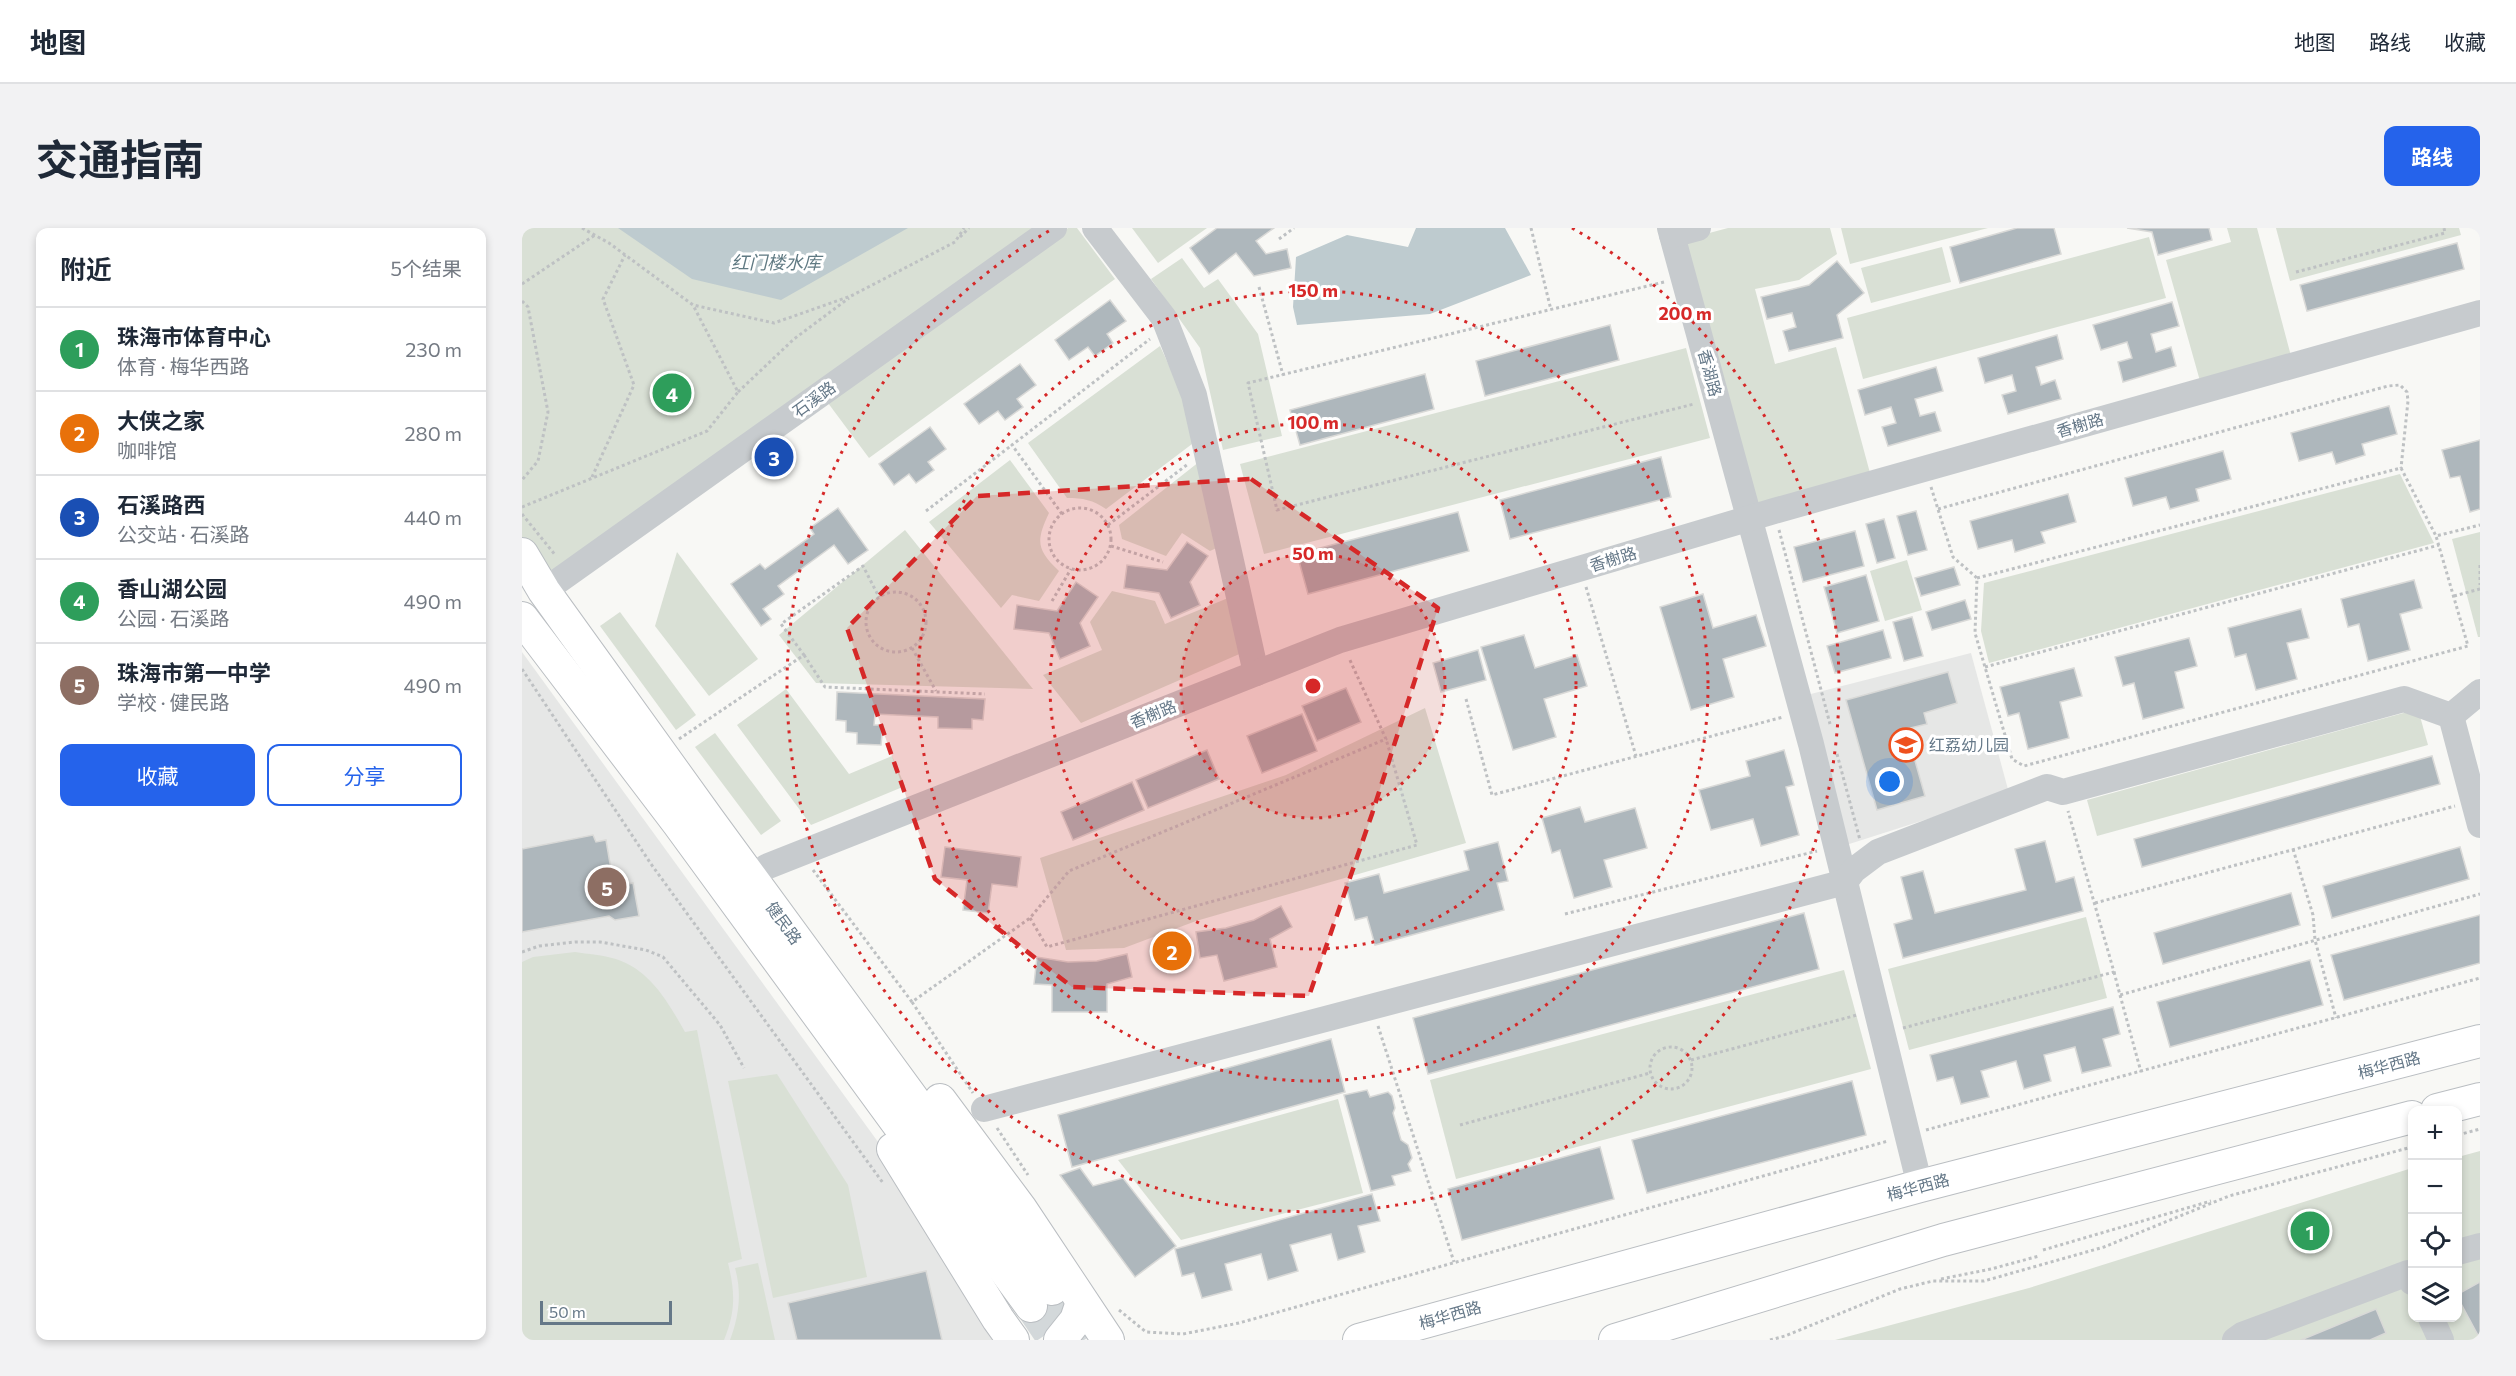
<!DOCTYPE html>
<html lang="zh">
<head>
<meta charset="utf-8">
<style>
	:root { --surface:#fff; --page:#f2f2f3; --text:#1f2937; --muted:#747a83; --line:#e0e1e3; --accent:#2563eb }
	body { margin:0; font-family:Commissioner,"Noto Sans SC",sans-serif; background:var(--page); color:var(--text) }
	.controls { position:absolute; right:18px; bottom:18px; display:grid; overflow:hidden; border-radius:12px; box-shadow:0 3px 9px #0003 }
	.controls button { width:54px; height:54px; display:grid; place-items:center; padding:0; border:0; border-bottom:2px solid var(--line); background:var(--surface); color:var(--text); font:30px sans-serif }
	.scale { position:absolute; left:18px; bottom:15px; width:132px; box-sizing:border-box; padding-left:6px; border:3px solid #657888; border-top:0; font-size:16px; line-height:21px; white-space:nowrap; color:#657888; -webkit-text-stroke:4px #fff; paint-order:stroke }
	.you { position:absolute; left:1368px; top:554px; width:21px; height:21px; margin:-15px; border:4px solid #fff; border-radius:50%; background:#1a73e8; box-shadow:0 0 0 9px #1a73e833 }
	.badge { display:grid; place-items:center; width:39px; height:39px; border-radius:50%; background:var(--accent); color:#fff; font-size:20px; font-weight:700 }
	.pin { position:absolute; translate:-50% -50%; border:3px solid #fff; box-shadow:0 2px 6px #0006 }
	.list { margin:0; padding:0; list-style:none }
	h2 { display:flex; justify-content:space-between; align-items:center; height:78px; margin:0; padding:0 24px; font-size:26px }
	h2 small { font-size:20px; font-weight:400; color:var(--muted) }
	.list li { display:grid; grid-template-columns:39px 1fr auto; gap:18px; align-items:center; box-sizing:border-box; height:84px; padding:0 24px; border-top:2px solid var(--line) }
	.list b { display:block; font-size:22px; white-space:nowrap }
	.list p { margin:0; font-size:20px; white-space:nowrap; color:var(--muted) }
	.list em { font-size:20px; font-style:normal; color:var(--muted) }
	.actions { display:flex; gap:12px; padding:18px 24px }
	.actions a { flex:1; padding:14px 0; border:2px solid var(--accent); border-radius:12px; text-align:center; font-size:21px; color:var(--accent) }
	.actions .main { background:var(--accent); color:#fff }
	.icon { flex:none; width:33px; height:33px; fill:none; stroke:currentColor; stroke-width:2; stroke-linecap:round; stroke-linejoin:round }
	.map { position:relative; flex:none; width:1958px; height:1112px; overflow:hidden; border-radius:12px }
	header { display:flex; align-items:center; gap:36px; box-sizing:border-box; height:84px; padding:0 30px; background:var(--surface); border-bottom:2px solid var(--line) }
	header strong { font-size:28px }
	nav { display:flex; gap:33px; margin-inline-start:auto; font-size:21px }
	.intro { display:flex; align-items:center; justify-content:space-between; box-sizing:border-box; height:144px; padding:0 36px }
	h1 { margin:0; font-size:42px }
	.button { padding:15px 27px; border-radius:12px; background:var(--accent); color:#fff; font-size:21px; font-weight:700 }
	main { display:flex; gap:36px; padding:0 36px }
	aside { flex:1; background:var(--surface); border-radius:12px; box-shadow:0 3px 9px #0003 }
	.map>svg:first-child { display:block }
	.built { fill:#e6e7e6 }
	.green { fill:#d9e0d5 }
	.water { fill:#becbcf }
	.building { fill:#aeb7bc; stroke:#d9d9d7; stroke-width:1.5 }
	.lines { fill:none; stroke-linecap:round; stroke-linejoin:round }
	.major-tunnel { stroke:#d3d8da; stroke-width:32; stroke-dasharray:32 16; stroke-linecap:butt }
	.major-casing { stroke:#babec2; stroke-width:34 }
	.path { stroke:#bec1c3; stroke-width:3; stroke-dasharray:3 3; stroke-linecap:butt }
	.minor { stroke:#c7cbce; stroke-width:26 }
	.major { stroke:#fff; stroke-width:32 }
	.marked { fill:#d62828; fill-opacity:0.2; stroke:#d62828; stroke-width:4.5; stroke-dasharray:12 8; stroke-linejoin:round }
	.ring { fill:none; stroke:#d62828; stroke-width:3; stroke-dasharray:3 6 }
	.labels { text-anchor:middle; stroke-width:6; stroke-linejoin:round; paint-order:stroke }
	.street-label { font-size:16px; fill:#657888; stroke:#fff }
	.poi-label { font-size:16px; fill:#657888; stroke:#fff; text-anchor:start }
	.water-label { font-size:18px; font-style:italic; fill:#607a83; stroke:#fff }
	.centre { fill:#d62828; stroke:#fff; stroke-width:3 }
	.ring-label { font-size:18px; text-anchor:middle; font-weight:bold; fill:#d62828; stroke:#fff; stroke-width:6; stroke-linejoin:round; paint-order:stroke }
</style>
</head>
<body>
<header>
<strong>地图</strong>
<nav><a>地图</a><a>路线</a><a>收藏</a></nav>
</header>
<div class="intro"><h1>交通指南</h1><a class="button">路线</a></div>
<main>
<aside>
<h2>附近<small>5个结果</small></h2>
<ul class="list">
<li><span class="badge" style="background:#2e9e5b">1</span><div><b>珠海市体育中心</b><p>体育 · 梅华西路</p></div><em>230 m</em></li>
<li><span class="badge" style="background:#e8710a">2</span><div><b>大侠之家</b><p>咖啡馆</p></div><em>280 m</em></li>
<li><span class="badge" style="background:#1a4fb4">3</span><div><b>石溪路西</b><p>公交站 · 石溪路</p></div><em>440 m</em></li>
<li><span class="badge" style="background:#2e9e5b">4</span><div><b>香山湖公园</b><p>公园 · 石溪路</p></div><em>490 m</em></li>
<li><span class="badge" style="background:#8d6e63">5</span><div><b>珠海市第一中学</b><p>学校 · 健民路</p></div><em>490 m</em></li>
</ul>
<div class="actions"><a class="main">收藏</a><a>分享</a></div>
</aside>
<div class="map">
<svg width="1958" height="1112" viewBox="0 0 1958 1112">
	<rect width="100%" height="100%" fill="#f8f8f5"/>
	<g class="built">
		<polygon points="0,424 460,1057 477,1112 0,1112"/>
		<polygon points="1449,425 1487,565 1321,618 1281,468"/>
	</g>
	<g class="green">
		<polygon points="0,0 531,0 22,363 0,330"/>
		<polygon points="546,0 555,0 593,51 347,230 306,175"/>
		<polygon points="610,0 685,0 636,35"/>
		<polygon points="1206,0 1308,0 1315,26 1277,52 1233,61 1253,136 1314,119 1348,245 1235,276 1161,12"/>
		<polygon points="1319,0 1466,0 1328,36"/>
		<polygon points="1705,0 1735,0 1769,128 1678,153 1644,32 1709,14"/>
		<polygon points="1754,0 1937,0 1939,7 1768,53"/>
		<polygon points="1627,9 1644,70 1341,151 1325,90"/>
		<polygon points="1420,19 1429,54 1349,75 1339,40"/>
		<polygon points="660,30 682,60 696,51 736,106 760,208 701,222 678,120 629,51"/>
		<path d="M638,118L662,170L674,213L584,281C571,272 561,270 545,270L506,215Z"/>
		<polygon points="1164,120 1188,210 742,326 718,236"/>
		<polygon points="682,230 701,317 688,323 660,305 644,328 600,311 597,297"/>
		<path d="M488,232L527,285C514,313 514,321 537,343L517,373L490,367L479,380L407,294Z"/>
		<polygon points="1878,246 1912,315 1467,435 1459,403 1462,355"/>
		<polygon points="383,302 511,461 294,455 257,407"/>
		<polygon points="1958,304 1958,409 1956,409 1930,311"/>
		<polygon points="155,324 236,431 187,468 133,398"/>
		<polygon points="1385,332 1400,382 1363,393 1348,343"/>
		<polygon points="590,363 633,373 643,396 711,368 722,424 559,495 521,447 580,422 568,394"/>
		<polygon points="98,384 174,487 154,502 78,398"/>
		<polygon points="264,461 327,546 370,528 383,558 289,597 215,497"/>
		<polygon points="903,480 944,615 674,693 602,720 544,722 518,630 764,547"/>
		<polygon points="1896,481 1906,517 1575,608 1565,572"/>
		<polygon points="193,505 259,593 239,607 173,519"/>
		<polygon points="1564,689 1585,770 1387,822 1366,741"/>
		<path d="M53,724C66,726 81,727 94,731C128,742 146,774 163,804L175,802L220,1031L206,1035C213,1064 214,1083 202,1112H0V734L11,729Z"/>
		<polygon points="1322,742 1349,841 934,951 908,852"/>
		<polygon points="255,846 326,957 345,1049 251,1070 206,853"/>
		<polygon points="816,871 841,965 659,1012 596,932"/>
		<polygon points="1958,923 1958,1112 1313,1112 1507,1060 1890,940 1890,1090 1936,1090 1936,929"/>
		<path d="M236,1035L253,1112H208C217,1088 220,1065 213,1040Z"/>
	</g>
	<g class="water">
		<polygon points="96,0 386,0 259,72 170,51"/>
		<polygon points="894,0 983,0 1009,47 908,86 775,97 771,79 774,29 825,7 886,19"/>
	</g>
	<g class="building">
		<polygon points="695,0 752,0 734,13 744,26 765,21 769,40 732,48 714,25 687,46 668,20"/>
		<polygon points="1495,0 1532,0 1539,26 1438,55 1428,19"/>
		<polygon points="1605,0 1687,0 1690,12 1636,27 1630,4"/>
		<polygon points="1935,15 1942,41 1785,83 1778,57"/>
		<polygon points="1315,33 1342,65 1315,87 1321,110 1267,123 1261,103 1274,99 1270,85 1245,91 1239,69 1287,57"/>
		<polygon points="588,72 604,93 585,106 591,115 573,128 566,119 547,132 533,112"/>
		<polygon points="1650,74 1657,98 1629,106 1634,124 1649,119 1654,138 1601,154 1596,134 1610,130 1605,114 1579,122 1571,97"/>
		<polygon points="1088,97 1097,132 963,168 954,133"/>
		<polygon points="1535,107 1541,131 1514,139 1519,157 1533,152 1539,171 1486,186 1480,167 1494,163 1490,147 1463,155 1456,130"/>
		<polygon points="498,136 514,157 495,171 501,179 483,192 476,183 457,196 442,176"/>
		<polygon points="1414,139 1421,163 1393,171 1398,188 1413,184 1419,203 1366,218 1360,199 1374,195 1369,179 1343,187 1336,162"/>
		<polygon points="903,146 912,181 778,217 768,182"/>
		<polygon points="1867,178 1875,206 1840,216 1843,227 1814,236 1810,224 1777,233 1769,205"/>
		<polygon points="408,199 424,221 406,234 412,242 394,255 387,246 372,257 357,236"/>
		<polygon points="1958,212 1958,281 1948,284 1938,248 1928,250 1920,222"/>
		<polygon points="1701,223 1709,251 1674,261 1677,273 1648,281 1644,269 1611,278 1603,250"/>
		<polygon points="1139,229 1149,269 988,311 978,272"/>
		<polygon points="1546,266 1554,294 1519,304 1523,315 1493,324 1490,312 1456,321 1448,293"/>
		<polygon points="316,280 346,322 326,336 312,317 256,358 262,366 241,381 249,391 239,398 209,356 238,336 243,341 292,306 288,300"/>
		<polygon points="1394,283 1405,322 1386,327 1375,288"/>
		<polygon points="936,284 947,323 786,366 775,326"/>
		<polygon points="1362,291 1373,330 1355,335 1344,296"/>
		<polygon points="1333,303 1342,338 1281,354 1272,319"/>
		<polygon points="665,314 686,328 668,354 678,377 649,390 637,365 602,360 605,337 645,342"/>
		<polygon points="1432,339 1438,357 1399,368 1393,350"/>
		<polygon points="1344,347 1357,393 1315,405 1302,359"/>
		<polygon points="1892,352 1900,380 1878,386 1888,422 1846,433 1837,396 1826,399 1819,371"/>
		<polygon points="554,354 576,369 558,395 568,418 538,431 527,405 492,401 495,377 535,383"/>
		<polygon points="1181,366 1191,400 1234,387 1244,418 1201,431 1212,469 1169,482 1138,379"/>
		<polygon points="1443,372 1449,391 1410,402 1404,384"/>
		<polygon points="1779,381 1787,410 1765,415 1775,451 1734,462 1724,426 1713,429 1706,400"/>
		<polygon points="1390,389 1401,428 1382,433 1371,394"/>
		<polygon points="1361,402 1369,430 1313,445 1305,418"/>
		<polygon points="1002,407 1013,440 1055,427 1065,458 1022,471 1034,509 991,522 959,419"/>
		<polygon points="1667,410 1675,438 1653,444 1662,480 1621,491 1612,455 1601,458 1593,429"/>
		<polygon points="956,422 964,452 919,464 911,435"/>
		<polygon points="1552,440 1560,468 1538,474 1547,510 1506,521 1497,485 1486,488 1478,459"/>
		<polygon points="1426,444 1435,475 1402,485 1405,496 1384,501 1403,568 1355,582 1324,472"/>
		<polygon points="824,460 839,494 795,513 780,478"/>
		<polygon points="315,464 463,471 461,492 450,491 450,501 416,500 416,489 353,486 352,497 361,497 359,517 335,516 335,505 324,504 324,493 314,492"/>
		<polygon points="780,486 795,523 740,545 725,508"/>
		<polygon points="685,522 697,551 626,580 614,552"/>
		<polygon points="1262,522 1272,557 1264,559 1277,607 1239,618 1231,591 1189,602 1177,562 1228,548 1224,533"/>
		<polygon points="1910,528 1918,556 1620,639 1612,611"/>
		<polygon points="610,554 622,582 551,612 539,584"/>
		<polygon points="1058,579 1063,594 1113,580 1125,620 1082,632 1090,659 1052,670 1038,622 1030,625 1020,590"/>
		<polygon points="71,607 74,614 84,612 92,659 111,655 117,688 93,692 87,688 0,704 0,621"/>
		<polygon points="1523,613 1534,654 1552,649 1561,683 1381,730 1372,696 1390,691 1379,649 1401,643 1413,685 1504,662 1493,621"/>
		<polygon points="976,614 986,653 975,655 982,682 853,717 845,689 833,692 823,655 857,646 862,665 947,642 942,623"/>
		<polygon points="423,619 499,629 495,659 470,656 466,685 441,682 445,652 419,649"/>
		<polygon points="1938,619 1947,651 1810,690 1801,658"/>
		<polygon points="1769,665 1778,697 1641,736 1632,705"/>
		<polygon points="759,678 770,699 748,711 755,739 702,753 695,727 678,730 674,704 704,700 732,692"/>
		<polygon points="1282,685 1297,741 906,846 891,790"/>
		<polygon points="1958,687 1958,735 1822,772 1809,727"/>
		<polygon points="605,726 610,749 585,756 585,784 530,784 530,757 512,756 515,729 546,734 575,733"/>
		<polygon points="1788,732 1801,777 1648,819 1635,774"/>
		<polygon points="1591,779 1598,806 1581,811 1589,838 1560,845 1553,819 1522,827 1529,853 1502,861 1494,833 1459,843 1467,869 1439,876 1431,849 1415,853 1408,827"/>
		<polygon points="809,811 823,864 550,939 536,887"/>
		<polygon points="1330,853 1344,907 1125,965 1110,912"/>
		<polygon points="845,862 848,869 866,864 870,868 873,880 871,885 879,912 886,917 890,930 886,936 889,943 870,948 873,957 849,963 822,867"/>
		<polygon points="1078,919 1092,971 940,1012 926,961"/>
		<polygon points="558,940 571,958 601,950 654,1018 613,1049 538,947"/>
		<polygon points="850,966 858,993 836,998 843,1024 816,1032 809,1006 768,1017 776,1043 746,1052 739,1026 703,1036 710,1062 680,1070 672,1045 660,1048 653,1021"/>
		<polygon points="404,1043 420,1112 275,1112 266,1075"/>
		<polygon points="1958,1054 1958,1111 1936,1070 1936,1066"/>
		<polygon points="1854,1081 1864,1105 1848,1112 1779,1112"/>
	</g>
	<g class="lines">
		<g class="major-tunnel">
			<polyline points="530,1061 562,1112"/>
			<polyline points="509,1078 532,1112"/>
		</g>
		<g class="major-casing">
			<g id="major">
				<polyline points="0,326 22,363 186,591 530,1061"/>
				<polyline points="0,390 156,595 509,1078"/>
				<polyline points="418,872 499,981 586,1112"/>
				<polyline points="1915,882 1958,871"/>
				<polyline points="371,921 476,1091 491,1112"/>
				<polyline points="538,1112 554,1092 560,1074"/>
				<polyline points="837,1112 1398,958 1958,813"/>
				<polyline points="1093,1112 1421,1012 1890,889"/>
			</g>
		</g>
		<g class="path">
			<polyline points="60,0 87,15 171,77 252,95 329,68 433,14 442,0"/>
			<polyline points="1009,0 1029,82"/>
			<polyline points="438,9 447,0"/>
			<polyline points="757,11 772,0"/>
			<polyline points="1774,44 1923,5 1922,0"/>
			<polyline points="1142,54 726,155 755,282 1172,176"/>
			<polyline points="0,56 73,7"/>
			<polyline points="737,59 761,147"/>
			<polyline points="0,73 6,79 26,184 16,233 0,252"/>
			<polyline points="216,164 272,111 327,70"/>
			<polyline points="70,249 112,157 81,71 103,27"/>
			<polyline points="1409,259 1431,329 1455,350 1453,405 1490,531 1502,538 1946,418 1914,308 1958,297"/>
			<polyline points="0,279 185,203 216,164 171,77"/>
			<circle cx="558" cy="311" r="31"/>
			<polyline points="1416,281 1866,158 1878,157 1885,164 1886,173 1879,240"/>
			<polyline points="404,283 490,217"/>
			<polyline points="0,286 34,328"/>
			<polyline points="540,286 490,217 628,111"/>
			<polyline points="586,297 666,236"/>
			<polyline points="1257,302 1308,496"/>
			<polyline points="589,318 641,334"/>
			<polyline points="1958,337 1958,357"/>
			<polyline points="1455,350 1879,240 1914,308"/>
			<polyline points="1064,359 1114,528"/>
			<circle cx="374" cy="394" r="30"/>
			<polyline points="1932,368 1958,361"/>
			<polyline points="530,373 549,341"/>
			<polyline points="390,420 414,463"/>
			<polyline points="282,427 303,459 463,466"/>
			<polyline points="1463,439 1917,317"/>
			<polyline points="0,441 129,636 361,955"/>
			<polyline points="944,471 970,567 1261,489"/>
			<polyline points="157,511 282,427 259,396 341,338 357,369"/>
			<polyline points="1315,526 1338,612"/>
			<polyline points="1771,621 1791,687 1793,712 1814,790"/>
			<polyline points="291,642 390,774 508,690 547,643 864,511 827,430"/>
			<polyline points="1573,675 1933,578"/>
			<polyline points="1043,686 1295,623"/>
			<polyline points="508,690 525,719 895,617 864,511"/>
			<polyline points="0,724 17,718 53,714 78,714 124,722 141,729 198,797 222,840"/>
			<polyline points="1592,744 1598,767 1958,666"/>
			<polyline points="1598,767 1619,844"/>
			<polyline points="390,774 451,865"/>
			<polyline points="856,798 932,1034"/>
			<polyline points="1381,800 1592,744 1546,583"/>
			<circle cx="1149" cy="840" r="21"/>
			<polyline points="1169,832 1335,787"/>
			<polyline points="938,897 1128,845"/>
			<polyline points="475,900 506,947"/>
			<polyline points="1404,902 1958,750"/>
			<polyline points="1936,907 1958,901"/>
			<polyline points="1521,1022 1689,973"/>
			<polyline points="1419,1051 1469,1041 1517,1028"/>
			<polyline points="597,1082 624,1104 661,1106 717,1095 1366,913"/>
			<polyline points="1248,1112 1263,1108 1378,1061 1411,1053 1462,1053 1582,1019 1707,968 1890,919"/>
		</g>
		<g class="minor">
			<polyline points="573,0 642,90 672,167 734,445"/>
			<polyline points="1148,0 1289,516 1398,958"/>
			<polyline points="1150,7 1176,0"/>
			<polyline points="22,363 532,0"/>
			<polyline points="1929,488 1958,464"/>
			<polyline points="244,639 818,412 1252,283 1958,85"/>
			<polyline points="462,881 1323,654 1332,642 1356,624 1525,559 1541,564 1882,471 1929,488 1958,597"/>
			<polyline points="1936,1024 1958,1018"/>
			<polyline points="1909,1090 1919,1112"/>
			<polyline points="1713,1112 1720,1107 1886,1045 1890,1054"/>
		</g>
		<use href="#major" class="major"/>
	</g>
	<path class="marked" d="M729,251L916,380L850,586L787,768L550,759L413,651L325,400L455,268Z"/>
	<circle cx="791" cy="458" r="132" fill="#d62828" fill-opacity=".12"/>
	<g class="ring">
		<circle cx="791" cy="458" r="132"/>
		<circle cx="791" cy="458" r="263"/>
		<circle cx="791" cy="458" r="395"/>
		<path d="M1050 0A526 526 0 1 1 532 0"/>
	</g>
	<defs>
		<g id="school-ring" transform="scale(1.725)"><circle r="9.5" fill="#fff" stroke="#ef511e" stroke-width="1.5"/><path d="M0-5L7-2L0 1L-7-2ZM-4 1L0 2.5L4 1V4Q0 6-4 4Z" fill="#ef511e"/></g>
	</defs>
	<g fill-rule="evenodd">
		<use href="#school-ring" x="1384" y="517"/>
	</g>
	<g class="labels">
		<g class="street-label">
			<text transform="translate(1188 145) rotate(75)" y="6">香湖路</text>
			<text transform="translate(292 171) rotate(-36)" y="6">石溪路</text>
			<text transform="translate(1558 197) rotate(-16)" y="6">香榭路</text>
			<text transform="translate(1091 331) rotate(-17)" y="6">香榭路</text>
			<text transform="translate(631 486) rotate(-22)" y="6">香榭路</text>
			<text transform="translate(262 695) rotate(54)" y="6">健民路</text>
			<text transform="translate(1867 837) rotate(-15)" y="6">梅华西路</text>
			<text transform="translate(1396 959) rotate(-15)" y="6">梅华西路</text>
			<text transform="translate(928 1087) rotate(-16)" y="6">梅华西路</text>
		</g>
		<g class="poi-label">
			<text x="1407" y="523">红荔幼儿园</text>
		</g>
		<g class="water-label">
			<text x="254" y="41">红门楼水库</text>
		</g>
	</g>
	<circle cx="791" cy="458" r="9" class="centre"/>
	<g class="ring-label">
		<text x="791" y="69">150 m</text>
		<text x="1163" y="92">200 m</text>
		<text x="791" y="201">100 m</text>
		<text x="791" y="332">50 m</text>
	</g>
</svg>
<div class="controls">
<button>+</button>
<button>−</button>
<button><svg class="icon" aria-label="locate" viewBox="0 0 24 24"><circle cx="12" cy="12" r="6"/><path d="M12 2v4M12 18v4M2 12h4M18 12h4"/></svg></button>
<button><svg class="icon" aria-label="layers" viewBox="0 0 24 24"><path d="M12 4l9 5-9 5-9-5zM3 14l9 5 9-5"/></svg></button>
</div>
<div class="scale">50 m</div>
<div class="you"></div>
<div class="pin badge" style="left:1788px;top:1003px;background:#2e9e5b">1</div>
<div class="pin badge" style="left:650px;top:723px;background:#e8710a">2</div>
<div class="pin badge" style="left:252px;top:229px;background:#1a4fb4">3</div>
<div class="pin badge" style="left:150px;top:165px;background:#2e9e5b">4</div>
<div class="pin badge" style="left:85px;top:659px;background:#8d6e63">5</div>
</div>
</main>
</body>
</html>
